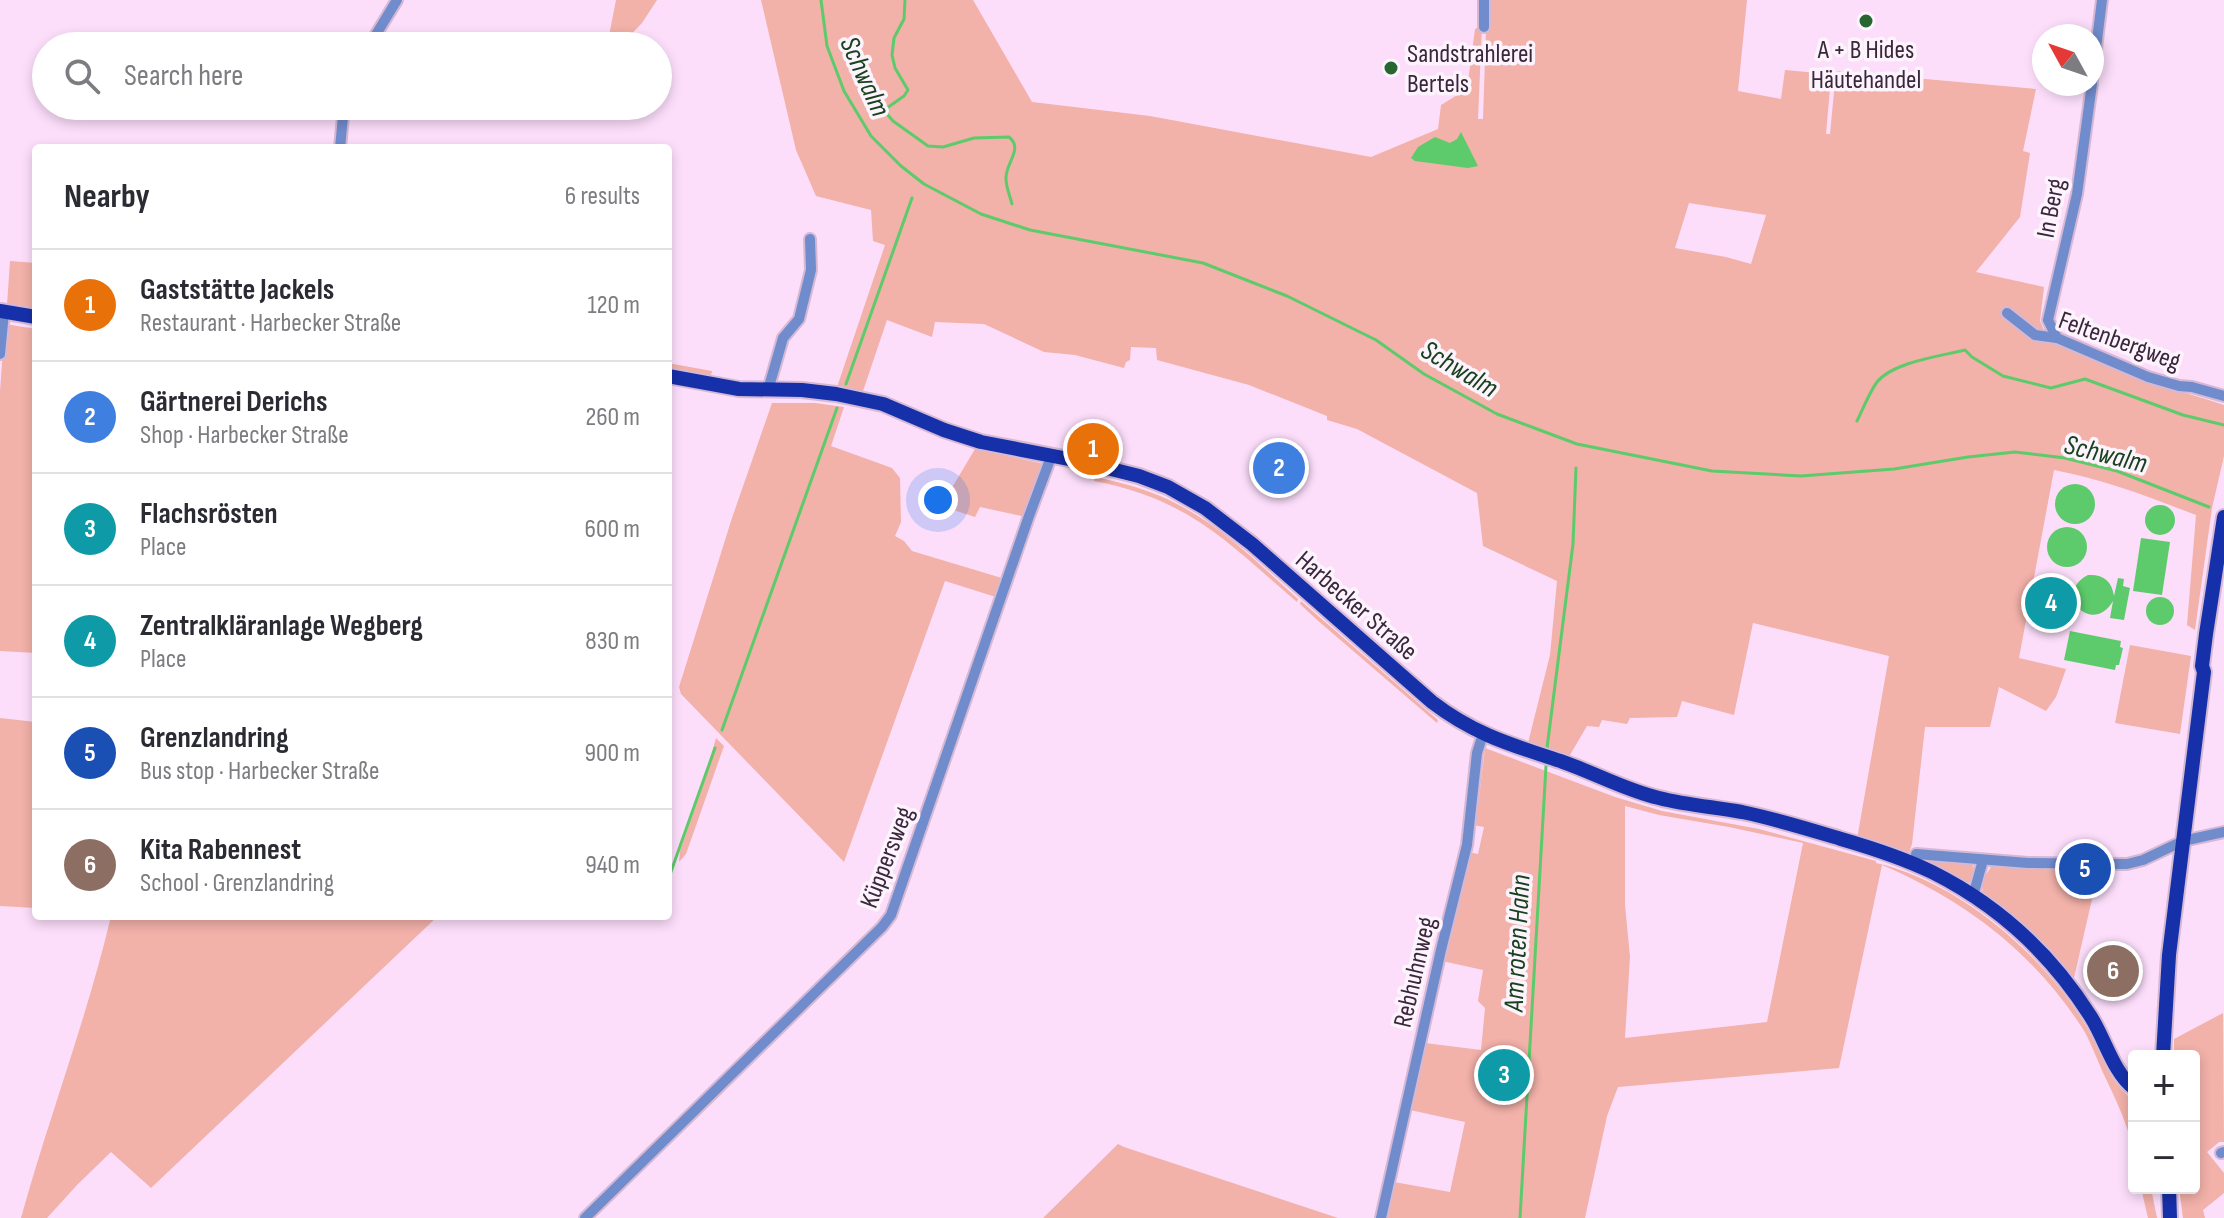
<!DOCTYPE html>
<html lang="en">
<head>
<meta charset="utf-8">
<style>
	:root { --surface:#fff; --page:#f2f2f3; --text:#2b2b33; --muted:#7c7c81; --line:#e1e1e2; --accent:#0b8043 }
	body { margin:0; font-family:"Sofia Sans Condensed",sans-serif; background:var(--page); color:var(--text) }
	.controls { position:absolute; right:24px; bottom:24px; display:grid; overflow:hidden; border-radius:8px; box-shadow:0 4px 12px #0003 }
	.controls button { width:72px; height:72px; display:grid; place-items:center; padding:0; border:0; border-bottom:2px solid var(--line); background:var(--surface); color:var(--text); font:40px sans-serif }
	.compass { position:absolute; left:2032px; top:24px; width:72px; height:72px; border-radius:50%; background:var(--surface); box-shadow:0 4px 12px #0003; rotate:310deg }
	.you { position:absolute; left:938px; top:500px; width:28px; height:28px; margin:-20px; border:6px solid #fff; border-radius:50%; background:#1a73e8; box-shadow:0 0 0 12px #1a73e833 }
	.badge { display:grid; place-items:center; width:52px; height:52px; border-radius:50%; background:var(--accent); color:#fff; font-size:26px; font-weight:700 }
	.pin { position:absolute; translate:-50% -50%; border:4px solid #fff; box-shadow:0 2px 8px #0006 }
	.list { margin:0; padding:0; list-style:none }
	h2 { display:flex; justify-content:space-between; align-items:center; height:104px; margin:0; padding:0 32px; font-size:34px }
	h2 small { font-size:26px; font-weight:400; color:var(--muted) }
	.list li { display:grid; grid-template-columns:52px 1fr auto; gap:24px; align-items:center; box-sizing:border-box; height:112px; padding:0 32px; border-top:2px solid var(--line) }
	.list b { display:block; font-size:30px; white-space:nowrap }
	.list p { margin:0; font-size:26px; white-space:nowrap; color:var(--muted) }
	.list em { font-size:26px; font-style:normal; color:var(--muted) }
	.icon { flex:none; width:44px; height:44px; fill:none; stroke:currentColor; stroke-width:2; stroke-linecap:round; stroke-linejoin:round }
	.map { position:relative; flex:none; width:2224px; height:1218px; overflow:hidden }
	.search { position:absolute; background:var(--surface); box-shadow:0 4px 12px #0003; left:32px; top:32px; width:640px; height:88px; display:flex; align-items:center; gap:20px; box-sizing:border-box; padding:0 28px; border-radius:44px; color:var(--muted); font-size:30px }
	.panel { position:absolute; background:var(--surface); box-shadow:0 4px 12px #0003; left:32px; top:144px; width:640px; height:776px; border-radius:8px }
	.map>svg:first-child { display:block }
	.green { fill:#f2b1a9; fill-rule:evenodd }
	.water { fill:#5dcb6b }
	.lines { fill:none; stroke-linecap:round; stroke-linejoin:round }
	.stream { stroke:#5dcb6b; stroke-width:3 }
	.minor-casing { stroke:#d5b9d4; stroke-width:14 }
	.major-casing { stroke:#d5b9d4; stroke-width:18 }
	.minor { stroke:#718ccd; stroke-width:10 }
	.major { stroke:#1630a9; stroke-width:14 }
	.poi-dot { fill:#276630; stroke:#fdf3fd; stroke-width:3 }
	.labels { text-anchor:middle; stroke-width:7; stroke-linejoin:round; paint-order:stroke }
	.poi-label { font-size:26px; fill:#39273a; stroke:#fdf3fd }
	.street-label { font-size:26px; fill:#39273a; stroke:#fdf3fd }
	.water-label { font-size:28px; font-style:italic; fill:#17421d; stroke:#fdf3fd }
</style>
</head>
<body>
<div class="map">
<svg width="2224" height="1218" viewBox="0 0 2224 1218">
	<rect width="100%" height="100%" fill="#fcdefb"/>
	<g class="green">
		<polygon points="616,0 657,0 642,23 620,46 607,46"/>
		<path d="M761,0H973L1032,102L1150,116L1371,157L1438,129L1441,105L1467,89L1475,29L1482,25L1478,119H1483L1487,0H1747L1738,91L1781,99L1785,70L1828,74L1831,77L1826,134H1830L1836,71L2036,89L2023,151L2030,153L2020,217L1976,272L2044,287L2040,321L2048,339C2077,351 2105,366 2134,378C2164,389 2194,394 2224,405V456L2212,508L2195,630L2187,625L2196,515C2149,497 2103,479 2054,470L2019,658L2066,669L2056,697L2046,711L1999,687L1990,727H1925L1912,844L1908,856L1945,862L1971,864L1976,870C1974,879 1973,882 1963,884L1857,839L1889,656L1753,623L1734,715L1682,701L1677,717L1630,718L1627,724L1602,720L1599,727L1587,726L1567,760L1526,751L1550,655L1557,581L1483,546L1477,493L1357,429L1327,420V416L1249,385L1157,360L1156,348L1131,347L1130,360L1126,362L1124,368L1075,355L1044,352L984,324L935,322L932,337L887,320L861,397L835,393L885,245L873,241L871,210L816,196L796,150ZM1689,203L1766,215L1751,264L1726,257L1675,248Z"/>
		<polygon points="10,261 36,263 36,314 7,305"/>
		<polygon points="5,324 36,329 36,653 0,651 0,391"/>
		<polygon points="668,363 712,371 710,380 668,372"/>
		<polygon points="772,403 815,403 844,407 831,446 892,468 900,478 901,522 895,536 904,541 912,551 1005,579 999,598 945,581 844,862 681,694 679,687 732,518"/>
		<polygon points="975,449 1044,464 1026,517 980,507 975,517 941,506"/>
		<path d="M1095,477C1123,483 1151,490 1177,504C1223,527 1260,565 1298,599L1297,602C1227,542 1189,499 1094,481Z"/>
		<polygon points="1301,601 1438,720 1437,723 1316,619 1300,604"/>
		<polygon points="2130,645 2191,656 2180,734 2115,723"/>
		<polygon points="0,718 36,722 36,908 0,906"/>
		<polygon points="716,738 724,746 686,854 679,862 680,851 702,788"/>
		<path d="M1485,748L1615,797L1662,811L1759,829L1876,861V863C1958,881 2047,957 2088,1030C2105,1060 2106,1078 2134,1101V1153C2128,1126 2118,1104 2106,1079C2098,1063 2092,1044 2083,1029C2033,952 1966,901 1882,865L1839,1068L1618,1087L1607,1116L1585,1218H1384L1394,1182L1450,1192L1465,1122L1410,1110L1425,1043L1481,1050L1485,1008L1478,1001L1483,970L1442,961L1468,852L1478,854L1484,827L1473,825L1479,798ZM1625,806L1659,815L1729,827L1803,843L1767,1022L1625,1038L1630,957L1625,905Z"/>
		<polygon points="1991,867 2080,870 2098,873 2073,982 1982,897 1983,879"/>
		<path d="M111,916H438L151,1188L111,1152L77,1185L47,1218H21C49,1117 87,1018 111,916Z"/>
		<polygon points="2223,1013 2224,1142 2219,1142 2207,1152 2224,1173 2224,1193 2203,1210 2205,1218 2183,1218 2179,1188 2194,1188 2194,1056 2174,1056 2174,1039"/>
		<polygon points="1118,1144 1124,1147 1338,1218 1043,1218"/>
		<polygon points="2141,1188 2151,1188 2157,1218 2148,1218"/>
	</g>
	<g class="water">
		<polygon points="1461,132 1478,166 1468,168 1415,161 1411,158 1418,147 1435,137 1450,143 1457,139"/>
		<circle cx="2075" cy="504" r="20"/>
		<circle cx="2160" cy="520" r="15"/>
		<circle cx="2067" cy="547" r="20"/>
		<polygon points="2141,538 2170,542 2162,595 2133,591"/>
		<path d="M2088,575C2103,574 2112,581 2114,596L2118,578L2124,579L2123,586L2130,588L2124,620L2110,618L2113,601C2092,637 2052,593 2088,575Z"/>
		<circle cx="2160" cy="611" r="14"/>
		<polygon points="2070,631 2121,641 2120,647 2123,648 2119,665 2116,665 2115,670 2064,660"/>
	</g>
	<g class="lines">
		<g class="stream">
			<polyline points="821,0 827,46 844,91 871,136 901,166 924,184 981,214 1030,230 1203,263 1287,296 1376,340 1424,374 1497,414 1577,444 1712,471 1801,476 1894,469 1968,457 2015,452 2065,458 2117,471 2209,507"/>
			<path d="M905,0L904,19L894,38L892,55L895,68L908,90L904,96L887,108V114L893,121L928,146L943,147L974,138L1009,137C1024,149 1005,163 1006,179C1006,187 1010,196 1012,204"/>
			<polyline points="846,384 912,198"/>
			<path d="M1857,421C1863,409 1869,393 1877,382C1893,362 1941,356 1965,350L1972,357L2003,376L2051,388L2085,379L2183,415L2224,425"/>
			<polyline points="722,730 837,408"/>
			<polyline points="1547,748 1573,544 1576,468"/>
			<polyline points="668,880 715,748"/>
			<polyline points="1520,1218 1546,766"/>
		</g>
		<g class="minor-casing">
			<g id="minor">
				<polyline points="1484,27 1484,0"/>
				<polyline points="369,46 397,0"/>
				<polyline points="2092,81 2102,0"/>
				<polyline points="340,148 344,106"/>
				<polyline points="2007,313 2035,335 2057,338 2148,377 2179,386 2192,387 2224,396"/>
				<polyline points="2057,338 2048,320 2077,194 2092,84"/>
				<polyline points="0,354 4,312"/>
				<polyline points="768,390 783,338 799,319 811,270 810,239"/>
				<polyline points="1916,854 2028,863 2127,864 2143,860 2183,841 2224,832"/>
				<polyline points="1973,896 1983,860"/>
				<polyline points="2221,1153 2224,1152"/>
				<polyline points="585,1218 882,927 891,915 1029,516 1051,457"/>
				<polyline points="1381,1218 1441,950 1467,845 1477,753 1483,734"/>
			</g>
		</g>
		<g class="major-casing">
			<g id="major">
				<polyline points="0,311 36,317"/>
				<path d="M668,376L739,389L802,390L836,394L883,404L944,430L981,442L1079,461L1139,476L1168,487L1205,508L1252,544L1432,702C1475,735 1512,745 1563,762C1595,773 1625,790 1659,798C1686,805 1714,807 1742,812C1776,819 1808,829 1841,839C1872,848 1903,858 1932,872C1998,905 2052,955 2091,1017C2105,1039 2114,1074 2134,1088"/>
				<polyline points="2163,1056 2169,955 2204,672 2202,666 2206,634 2224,517"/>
				<polyline points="2169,1188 2170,1218"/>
			</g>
		</g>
		<use href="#minor" class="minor"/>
		<use href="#major" class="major"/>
	</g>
	<g class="poi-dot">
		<circle cx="1866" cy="21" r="8"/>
		<circle cx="1391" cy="68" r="8"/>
	</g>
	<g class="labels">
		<g class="poi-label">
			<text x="1866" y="58">A + B Hides<tspan x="1866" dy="30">Häutehandel</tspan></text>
			<text x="1407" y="62" text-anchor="start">Sandstrahlerei<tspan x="1407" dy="30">Bertels</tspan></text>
		</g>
		<g class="street-label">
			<text transform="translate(2050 208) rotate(-79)" y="9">In Berg</text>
			<text transform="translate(2120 340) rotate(20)" y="9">Feltenbergweg</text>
			<text transform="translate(1357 605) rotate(41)" y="9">Harbecker Straße</text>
			<text transform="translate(886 857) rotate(-69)" y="9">Küppersweg</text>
			<text transform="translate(1414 972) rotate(-77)" y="9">Rebhuhnweg</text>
		</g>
		<g class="water-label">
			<text transform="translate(866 76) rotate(66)" y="10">Schwalm</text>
			<text transform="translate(1460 368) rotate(31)" y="10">Schwalm</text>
			<text transform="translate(2106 453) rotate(14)" y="10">Schwalm</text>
			<text transform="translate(1516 943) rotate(-87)" y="10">Am roten Hahn</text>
		</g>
	</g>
</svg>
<div class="controls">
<button>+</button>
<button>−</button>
</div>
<svg class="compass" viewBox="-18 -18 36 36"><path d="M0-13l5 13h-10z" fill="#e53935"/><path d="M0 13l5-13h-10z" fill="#7c7c81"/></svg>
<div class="you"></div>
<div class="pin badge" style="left:1093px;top:449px;background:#e8710a">1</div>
<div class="pin badge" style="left:1279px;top:468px;background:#3f7fe0">2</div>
<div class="pin badge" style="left:1504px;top:1075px;background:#0f9aa8">3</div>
<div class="pin badge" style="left:2051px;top:603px;background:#0f9aa8">4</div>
<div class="pin badge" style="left:2085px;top:869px;background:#1a4fb4">5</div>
<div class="pin badge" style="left:2113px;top:971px;background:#8d6e63">6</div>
<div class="search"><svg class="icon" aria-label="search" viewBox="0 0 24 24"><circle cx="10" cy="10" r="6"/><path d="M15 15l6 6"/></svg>Search here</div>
<section class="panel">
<h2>Nearby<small>6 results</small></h2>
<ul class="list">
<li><span class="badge" style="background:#e8710a">1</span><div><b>Gaststätte Jackels</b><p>Restaurant · Harbecker Straße</p></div><em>120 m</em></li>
<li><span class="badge" style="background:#3f7fe0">2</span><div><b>Gärtnerei Derichs</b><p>Shop · Harbecker Straße</p></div><em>260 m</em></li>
<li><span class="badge" style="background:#0f9aa8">3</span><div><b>Flachsrösten</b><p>Place</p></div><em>600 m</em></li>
<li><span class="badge" style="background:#0f9aa8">4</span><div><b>Zentralkläranlage Wegberg</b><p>Place</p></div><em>830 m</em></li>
<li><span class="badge" style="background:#1a4fb4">5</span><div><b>Grenzlandring</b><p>Bus stop · Harbecker Straße</p></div><em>900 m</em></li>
<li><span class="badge" style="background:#8d6e63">6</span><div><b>Kita Rabennest</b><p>School · Grenzlandring</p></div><em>940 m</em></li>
</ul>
</section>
</div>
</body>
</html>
